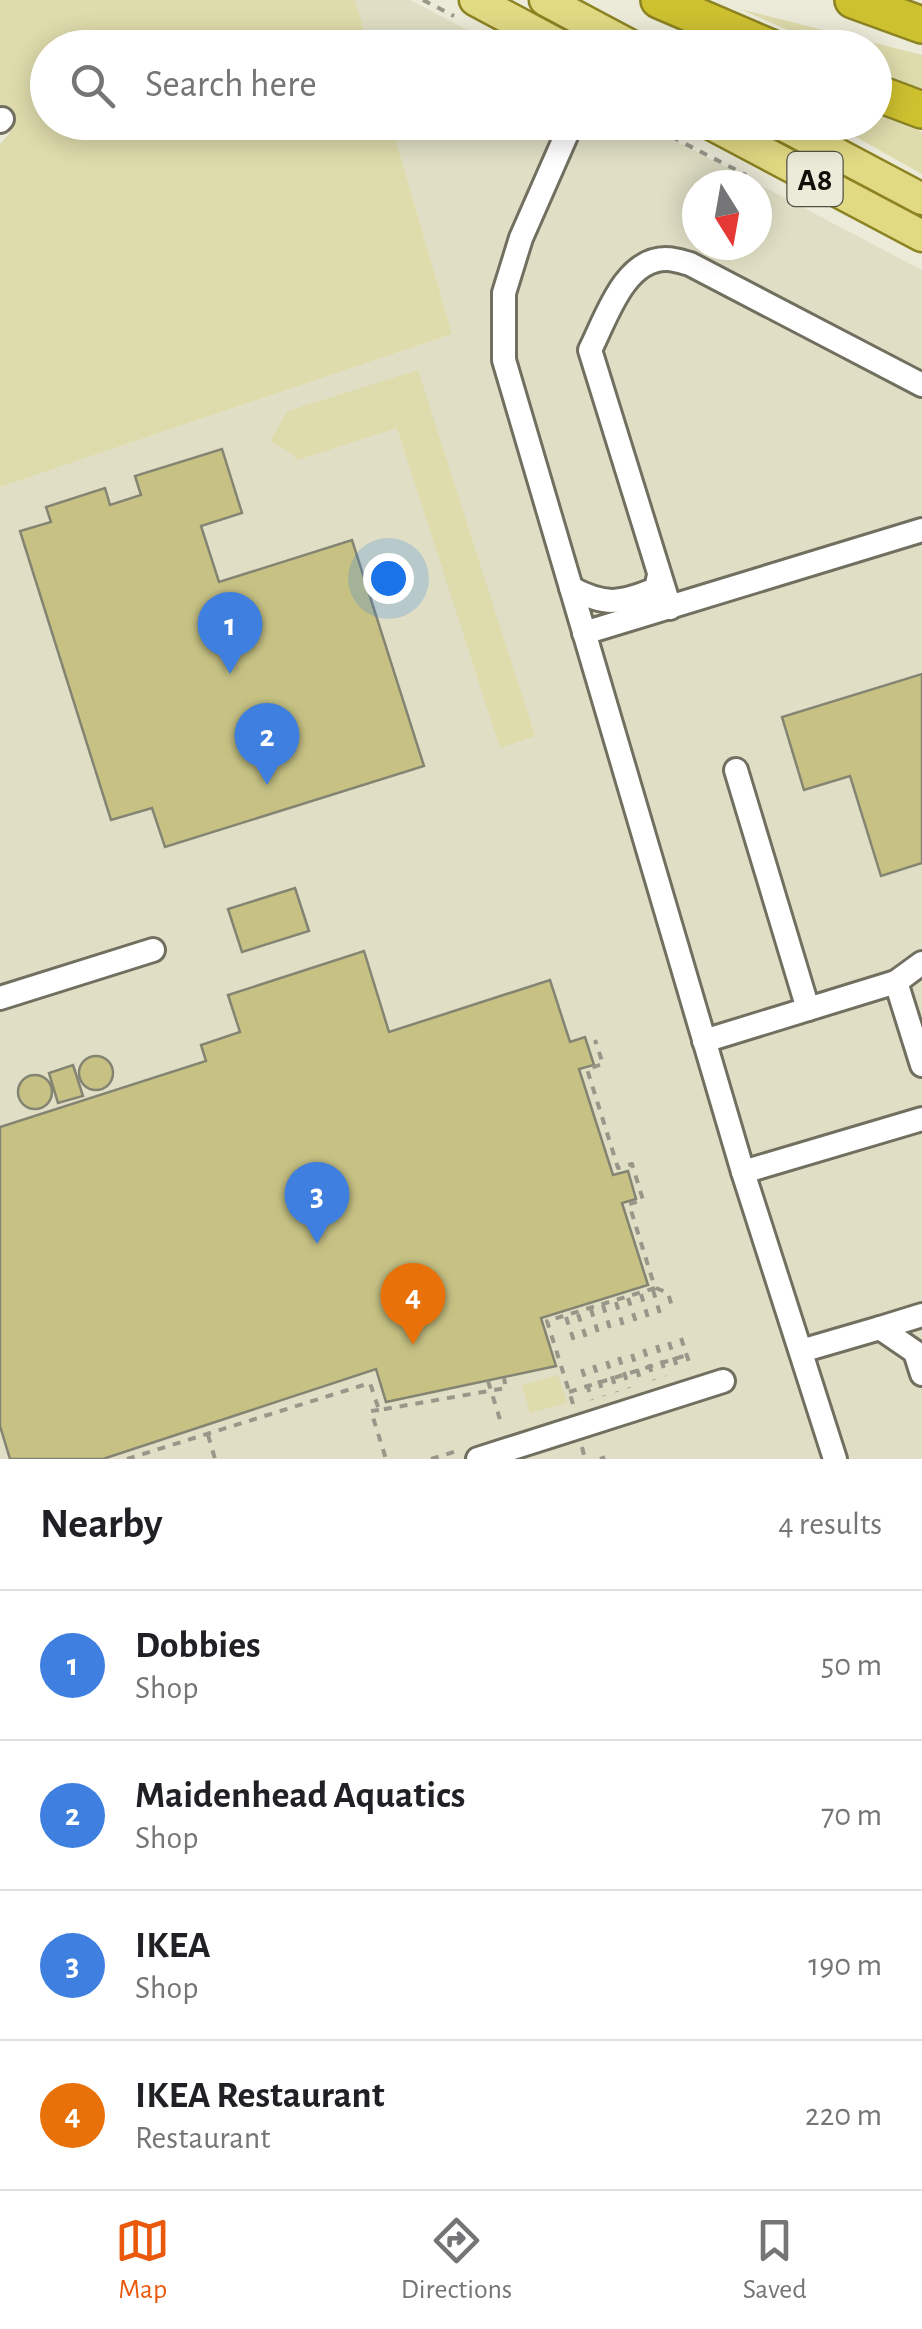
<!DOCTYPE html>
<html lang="en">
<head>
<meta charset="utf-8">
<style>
	:root { --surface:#fff; --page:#f2f2f2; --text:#202124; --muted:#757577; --line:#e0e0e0; --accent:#ea580c }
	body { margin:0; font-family:"Alegreya Sans",sans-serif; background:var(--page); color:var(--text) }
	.compass { position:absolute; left:682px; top:170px; width:90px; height:90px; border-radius:50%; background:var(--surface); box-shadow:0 5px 25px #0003; rotate:169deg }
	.you { position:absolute; left:388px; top:578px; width:35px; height:35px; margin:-25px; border:8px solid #fff; border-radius:50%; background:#1a73e8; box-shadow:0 0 0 15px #1a73e833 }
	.badge { display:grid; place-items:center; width:65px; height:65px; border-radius:50%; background:var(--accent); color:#fff; font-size:32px; font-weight:700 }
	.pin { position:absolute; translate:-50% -82px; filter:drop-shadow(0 2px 5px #0008) }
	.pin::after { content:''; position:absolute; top:52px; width:35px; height:30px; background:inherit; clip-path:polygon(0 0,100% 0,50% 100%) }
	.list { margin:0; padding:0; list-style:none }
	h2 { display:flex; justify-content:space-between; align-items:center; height:130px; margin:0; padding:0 40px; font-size:42px }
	h2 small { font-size:32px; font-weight:400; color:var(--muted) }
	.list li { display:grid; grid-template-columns:65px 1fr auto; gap:30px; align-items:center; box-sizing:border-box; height:150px; padding:0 40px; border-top:2px solid var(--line) }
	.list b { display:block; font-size:38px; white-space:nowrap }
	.list p { margin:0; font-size:32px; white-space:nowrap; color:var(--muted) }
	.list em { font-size:32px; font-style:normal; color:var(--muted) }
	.icon { flex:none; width:55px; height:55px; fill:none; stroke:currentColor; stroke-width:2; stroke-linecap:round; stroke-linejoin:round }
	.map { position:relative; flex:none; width:922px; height:1459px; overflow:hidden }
	.search { position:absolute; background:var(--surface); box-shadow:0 5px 25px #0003; left:30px; right:30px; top:30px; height:110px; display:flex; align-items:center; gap:25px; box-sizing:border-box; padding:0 35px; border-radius:55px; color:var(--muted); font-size:38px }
	.sheet { height:730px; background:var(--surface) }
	nav { display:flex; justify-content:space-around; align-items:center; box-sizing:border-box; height:140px; border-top:2px solid var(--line); background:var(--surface); font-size:28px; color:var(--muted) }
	nav a { display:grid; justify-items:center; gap:5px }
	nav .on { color:var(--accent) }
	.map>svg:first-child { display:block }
	.built { fill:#e0dfc5; fill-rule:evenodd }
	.green { fill:#dedbac }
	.building { fill:#c7c284; stroke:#848473; stroke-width:2.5 }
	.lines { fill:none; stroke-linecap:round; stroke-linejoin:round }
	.minor-casing { stroke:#717060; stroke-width:28 }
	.major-casing { stroke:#8c8322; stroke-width:35 }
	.highway-casing { stroke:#8c8322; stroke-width:40 }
	.path { stroke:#98978a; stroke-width:4; stroke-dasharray:8 8; stroke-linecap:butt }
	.minor { stroke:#fff; stroke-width:22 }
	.major { stroke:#e2da83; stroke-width:30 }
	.highway { stroke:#cec130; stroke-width:35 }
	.labels { text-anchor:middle; stroke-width:10; stroke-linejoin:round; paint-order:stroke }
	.shield { fill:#ecebd9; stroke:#525147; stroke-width:2.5 }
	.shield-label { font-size:32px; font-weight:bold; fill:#100f09 }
</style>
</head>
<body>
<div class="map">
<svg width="922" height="1459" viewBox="0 0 922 1459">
	<rect width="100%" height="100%" fill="#ecebd9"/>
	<g class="built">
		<polygon points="355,0 410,0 500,47 369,47"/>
		<path d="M391,123H642L922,270V1459H0V487L452,334ZM697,185H757V245H697Z"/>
	</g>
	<g class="green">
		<polygon points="0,0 355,0 369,47 48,48 48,122 391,123 452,334 0,487 0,144 10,133 0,118"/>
		<polygon points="740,9 922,55 922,90 875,69 874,48 826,47"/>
		<polygon points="875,114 922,132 922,174 831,123 874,122"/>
		<polygon points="418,370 535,736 500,748 397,428 294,461 296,456 270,441 288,411"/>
		<polygon points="558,1375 567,1403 530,1413 522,1385"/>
	</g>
	<g class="building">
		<polygon points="222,449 242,513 201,526 219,582 352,540 424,766 165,847 152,808 111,820 20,531 51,522 46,507 105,488 110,505 141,495 135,476"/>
		<polygon points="922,674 922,863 881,876 850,776 804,790 782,717"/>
		<polygon points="295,888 309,931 242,952 228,909"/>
		<polygon points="364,951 389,1032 550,980 570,1042 585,1037 594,1065 579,1069 613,1175 628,1171 636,1199 622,1203 648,1285 541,1318 556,1366 386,1402 376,1369 103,1459 10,1459 0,1426 0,1127 206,1061 201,1045 240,1032 228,995"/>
		<circle cx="96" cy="1073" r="17"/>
		<polygon points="73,1065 83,1096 58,1103 49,1073"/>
		<circle cx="35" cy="1092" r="17"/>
	</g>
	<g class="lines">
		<g class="minor-casing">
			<g id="minor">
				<polyline points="0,121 2,119"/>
				<polyline points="572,122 521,238 504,293 504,360 743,1172 835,1459"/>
				<path d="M571,588C605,606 620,604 656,589L659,575"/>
				<path d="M670,608L590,350C606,319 624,258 667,259C674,259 683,262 690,264L922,385"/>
				<polyline points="584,633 922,530"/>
				<polyline points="736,770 808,1009"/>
				<polyline points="896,982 922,963"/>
				<polyline points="0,998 153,950"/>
				<polyline points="704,1041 896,982 922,1065"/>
				<polyline points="743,1172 922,1119"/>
				<polyline points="880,1328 922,1315"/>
				<polyline points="801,1351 880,1328 915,1352 922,1374"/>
				<polyline points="478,1459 723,1381"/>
			</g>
		</g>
		<g class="major-casing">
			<g id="major">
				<polyline points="475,0 565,48"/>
				<polyline points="545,0 635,48"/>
				<polyline points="707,122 922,236"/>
				<polyline points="777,122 922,199"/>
			</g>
		</g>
		<g class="highway-casing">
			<g id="highway">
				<polyline points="659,0 771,48"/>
				<polyline points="853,0 922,25"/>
				<polyline points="874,92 922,110"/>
			</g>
		</g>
		<g class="path">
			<polyline points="423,0 454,16"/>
			<polyline points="643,122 746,175"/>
			<polyline points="656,1288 668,1293 673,1310"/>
			<polyline points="653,1290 660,1314"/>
			<polyline points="641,1294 648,1318"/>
			<polyline points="628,1298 636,1322"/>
			<polyline points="616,1302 623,1326"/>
			<polyline points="603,1305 610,1329"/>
			<polyline points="591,1309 598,1333"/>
			<polyline points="578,1314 586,1338"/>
			<polyline points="566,1317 574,1341"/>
			<polyline points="681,1338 691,1368"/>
			<polyline points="669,1342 678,1370"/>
			<polyline points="657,1345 666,1376"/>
			<polyline points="644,1349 654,1380"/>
			<polyline points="632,1354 641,1382"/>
			<polyline points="619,1357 629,1388"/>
			<polyline points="607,1361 617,1392"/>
			<polyline points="594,1365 604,1396"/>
			<polyline points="582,1369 592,1400"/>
			<polyline points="488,1381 502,1426"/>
			<polyline points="569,1392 687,1355"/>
			<polyline points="573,1404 547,1321 655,1288 629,1204 643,1200 632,1164 618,1168 587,1069 603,1064 595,1040"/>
			<polyline points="379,1410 371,1411 386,1459"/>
			<polyline points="208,1435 215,1459"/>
			<polyline points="582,1447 585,1459"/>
			<polyline points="127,1459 370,1383 379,1410 506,1388 504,1378"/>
			<polyline points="431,1459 457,1451"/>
			<polyline points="600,1459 605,1457"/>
		</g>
		<use href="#minor" class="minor"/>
		<use href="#major" class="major"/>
		<use href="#highway" class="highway"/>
	</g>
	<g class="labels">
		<rect class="shield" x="787.5" y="152" width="55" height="54" rx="8"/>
		<g class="shield-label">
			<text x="815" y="190">A8</text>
		</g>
	</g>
</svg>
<svg class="compass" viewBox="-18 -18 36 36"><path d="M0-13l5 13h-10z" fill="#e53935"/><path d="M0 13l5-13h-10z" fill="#757577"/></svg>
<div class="you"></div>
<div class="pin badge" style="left:230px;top:674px;background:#3f7fe0">1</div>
<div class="pin badge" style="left:267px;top:785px;background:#3f7fe0">2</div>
<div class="pin badge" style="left:317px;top:1244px;background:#3f7fe0">3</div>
<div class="pin badge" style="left:413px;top:1345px;background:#e8710a">4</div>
<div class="search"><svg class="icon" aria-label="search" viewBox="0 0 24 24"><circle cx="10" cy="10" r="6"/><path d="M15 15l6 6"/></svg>Search here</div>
</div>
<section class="sheet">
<h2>Nearby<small>4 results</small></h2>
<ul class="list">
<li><span class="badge" style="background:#3f7fe0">1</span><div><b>Dobbies</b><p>Shop</p></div><em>50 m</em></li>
<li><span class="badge" style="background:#3f7fe0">2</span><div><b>Maidenhead Aquatics</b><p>Shop</p></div><em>70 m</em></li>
<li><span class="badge" style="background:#3f7fe0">3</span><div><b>IKEA</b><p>Shop</p></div><em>190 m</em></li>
<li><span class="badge" style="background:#e8710a">4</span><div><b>IKEA Restaurant</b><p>Restaurant</p></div><em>220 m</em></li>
</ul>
</section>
<nav>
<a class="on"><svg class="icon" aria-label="map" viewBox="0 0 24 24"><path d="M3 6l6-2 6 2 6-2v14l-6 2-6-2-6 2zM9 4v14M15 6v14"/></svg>Map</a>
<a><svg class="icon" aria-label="directions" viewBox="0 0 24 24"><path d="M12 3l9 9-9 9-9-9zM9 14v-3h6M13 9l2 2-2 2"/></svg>Directions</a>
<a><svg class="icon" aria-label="saved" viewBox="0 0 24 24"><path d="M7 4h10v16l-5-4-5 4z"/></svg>Saved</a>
</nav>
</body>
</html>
